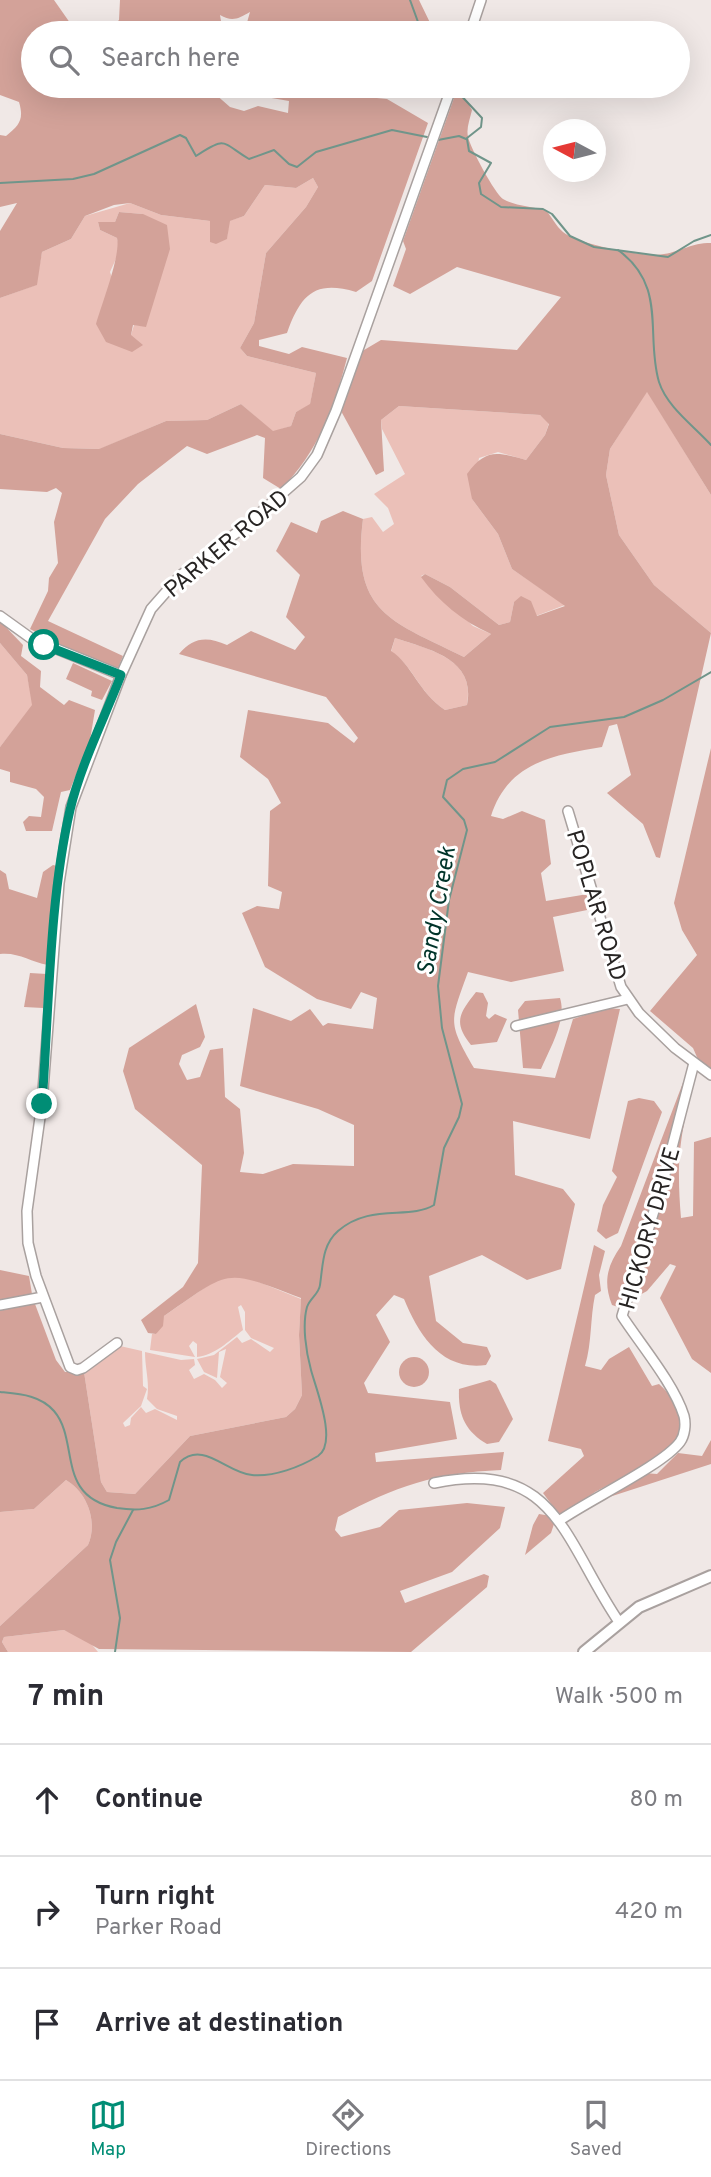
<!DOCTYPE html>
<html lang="en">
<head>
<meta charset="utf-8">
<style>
	:root { --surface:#fff; --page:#f2f2f3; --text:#2b2b33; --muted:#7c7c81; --line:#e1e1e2; --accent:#008d75 }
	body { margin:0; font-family:Overpass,sans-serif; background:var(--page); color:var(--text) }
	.compass { position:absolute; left:543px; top:119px; width:63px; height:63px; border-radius:50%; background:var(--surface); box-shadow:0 7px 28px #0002; rotate:277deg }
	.stop { position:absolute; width:21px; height:21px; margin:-16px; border:5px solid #008d75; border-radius:50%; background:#fff }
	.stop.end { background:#008d75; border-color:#fff; box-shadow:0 2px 7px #0008 }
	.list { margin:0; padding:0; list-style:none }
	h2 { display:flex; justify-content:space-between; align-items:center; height:91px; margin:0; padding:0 28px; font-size:30px }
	h2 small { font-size:23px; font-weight:400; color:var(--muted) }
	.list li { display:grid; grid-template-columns:46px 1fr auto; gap:21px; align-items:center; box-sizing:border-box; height:112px; padding:0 28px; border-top:2px solid var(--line) }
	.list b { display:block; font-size:26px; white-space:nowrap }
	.list p { margin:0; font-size:23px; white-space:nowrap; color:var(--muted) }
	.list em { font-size:23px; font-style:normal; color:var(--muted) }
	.icon { flex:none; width:38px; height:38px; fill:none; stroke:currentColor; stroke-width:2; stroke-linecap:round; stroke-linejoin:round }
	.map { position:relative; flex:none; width:711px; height:1652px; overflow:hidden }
	.search { position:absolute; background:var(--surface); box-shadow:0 7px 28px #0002; left:21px; right:21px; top:21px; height:77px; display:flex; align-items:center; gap:18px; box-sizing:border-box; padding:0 24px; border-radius:38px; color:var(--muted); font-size:26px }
	.sheet { height:427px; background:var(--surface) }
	nav { display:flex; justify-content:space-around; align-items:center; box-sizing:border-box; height:98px; border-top:2px solid var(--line); background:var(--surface); font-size:19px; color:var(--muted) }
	nav a { display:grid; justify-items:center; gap:4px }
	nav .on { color:var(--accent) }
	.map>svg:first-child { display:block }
	.green { fill:#ebc0b8; fill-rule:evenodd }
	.forest { fill:#d3a299; fill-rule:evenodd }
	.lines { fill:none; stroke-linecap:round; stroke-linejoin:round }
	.stream { stroke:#70958a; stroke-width:2 }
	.minor-casing { stroke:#a9a19f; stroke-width:12 }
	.major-casing { stroke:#a9a19f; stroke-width:14 }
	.minor { stroke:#fff; stroke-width:9 }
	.major { stroke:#fff; stroke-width:10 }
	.route { stroke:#008d75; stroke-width:9 }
	.labels { text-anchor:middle; stroke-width:6; stroke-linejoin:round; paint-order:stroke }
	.street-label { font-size:23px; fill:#272423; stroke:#fff }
	.water-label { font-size:24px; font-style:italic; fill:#00342a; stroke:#fff }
</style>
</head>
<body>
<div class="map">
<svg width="711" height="1652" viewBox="0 0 711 1652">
	<rect width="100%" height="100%" fill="#f0e8e6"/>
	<g class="green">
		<path d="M313,178L318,187L306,207L266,253L254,323L240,348L247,356L316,373L310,405L296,412L291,426L273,432L241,404L207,420L166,421L100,449L63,448L0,434V298L36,285L42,252L71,239L85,216L130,203L161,215L210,221L211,242L227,238L229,221L244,216L265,185L296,188ZM119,212L143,214L146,326L134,325L131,335L110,272L120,250L117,238L100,230L98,222H115Z"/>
		<polygon points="647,391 711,495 711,633 654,585 619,535 606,475 610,449"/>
		<path d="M399,406L540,415L549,423L545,435L526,460L498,452L479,458L472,499L498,534L512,569L565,605L536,616L514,602L510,622L499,625L450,587L425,574L421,576L473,626L491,634L464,657C391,621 351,613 363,519L372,517L383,532L394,524L388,508L374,494L405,474L382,429L381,420Z"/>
		<path d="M395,638C431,650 476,659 467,705L445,710C418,692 412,663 391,652Z"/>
		<polygon points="0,643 27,675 33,705 0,747"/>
		<path d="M244,1276L301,1299L299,1335L302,1395L295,1409L286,1417L190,1436L135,1494L107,1492L101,1482L84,1372L120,1346L142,1351L143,1386L147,1389L141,1406L123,1423L125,1427L130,1425L131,1418L141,1407L146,1413L155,1409L177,1420V1416L157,1409L147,1399C150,1382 145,1369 145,1352L181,1360L194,1359L195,1365L189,1370L194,1379L204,1374L215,1380L222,1388L227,1383L220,1377L226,1349L219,1352L217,1378L204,1372L197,1359L214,1355L237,1337L242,1343L251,1339L270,1352L274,1348L251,1338L245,1330V1312L241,1305L238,1307L243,1330C229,1341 215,1355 197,1357V1344L193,1341L189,1346L195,1357L150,1350L152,1334H156L164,1316L220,1277Z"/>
		<path d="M66,1480C88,1493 98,1523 88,1545L0,1626V1512L34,1509Z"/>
		<polygon points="64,1630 89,1641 98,1652 8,1652 2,1642 4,1637"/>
	</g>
	<g class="forest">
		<path d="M0,0H54L75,30V33H33V86H206L230,107L244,111L258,106L288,113L289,101L260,96L247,86H347L346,95L387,99L428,123L372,281L356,292C315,280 301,294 287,333L259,340V346L289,354L302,347L347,358C334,408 318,452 281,489L263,478L265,438L257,435L207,454L187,446L138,484L105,519L48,621L123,656L118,668L77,654L30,629L48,591L49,578L58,563L54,522L62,493L56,488L47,492L0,489V434L63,448L99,449L166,421L207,420L241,404L273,431L291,426L296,412L310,404L316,373L247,356L240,348L254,323L266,253L306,207L318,187L313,178L296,188L265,185L244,216L230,221L227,239L216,244L210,242V221L161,215L130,203L114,205L85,216L71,239L42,252L37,285L0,298V231L17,203L0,207V135L6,136C20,125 24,119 19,102L0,95Z"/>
		<path d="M120,0H419L435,33H244L250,12C238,19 232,22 220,15L223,33H112V27L119,20Z"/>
		<path d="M458,87L472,110C470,119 466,128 468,137C470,147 495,194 503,199C514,206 534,207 546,210C551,216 556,226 563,232C577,244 645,258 664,254C683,251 690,243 711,243V495L647,392L610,449L606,475L619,535L654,585L711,633L660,858L656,857L643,824L607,793L631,775L617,724L609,726L602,747C554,755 508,762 491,816L503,819L522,811L545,820L551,864L541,873L546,901L588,894L592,909L553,917L564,971L511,982L468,972C450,1022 447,1021 474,1068L555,1078L573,1019L606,1008L620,1009L590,1139L513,1121L515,1175L563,1189L575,1204L561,1269L527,1280L482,1255L429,1276L436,1321L463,1343L487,1347L491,1356L486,1365C441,1371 419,1335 404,1299L394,1295L376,1315L390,1342L364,1383L368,1393L450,1402L457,1439L375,1453L376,1462L504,1452L501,1470C435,1473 396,1486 338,1517L335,1530L341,1537L380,1527L399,1510L467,1503L505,1507L500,1528L452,1572L400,1591L405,1603L484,1574L489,1576L487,1587L411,1652L99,1649L64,1630L4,1637L2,1642L8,1652H0V1626L88,1545C98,1523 88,1493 66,1480L34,1509L0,1512V1310L35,1304L56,1360L65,1372H84L101,1482L107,1492L135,1494L190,1436L286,1417L295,1409L302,1395L299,1335L301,1298C223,1268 232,1269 164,1316L163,1326L156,1334L148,1333L141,1320L183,1287L198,1263L202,1165L135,1109L123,1071L129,1048L196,1004L205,1037L200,1047L182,1055L179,1064L187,1080L200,1077L210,1050L223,1048L225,1097L240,1109L244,1153L240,1172L263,1174L293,1164L354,1166V1125L318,1109L240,1086L253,1008L291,1021L310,1009L323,1026L328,1023L373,1029L377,998L361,992L351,1009L317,999L265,967L242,913L257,906L279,909L282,892L268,886L270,811L281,803L268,779L240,757L248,710L328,723L354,743L358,738L326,697L179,654C193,637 207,636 227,645L251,631L295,650L305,637L286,617L300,575L276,551L291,522L317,533L321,521L343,511L363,519C351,613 391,621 464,657L491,634C462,621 439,602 421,577L425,574L450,587L499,625L510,622L514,602L521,596L531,601L537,616L565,606L512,569L498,534L472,499L467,474C486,448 497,452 526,460L545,435L549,424L540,415L399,406L381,420L384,471L376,475L341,411L359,353L381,340L517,350L561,297L457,267L410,294L393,286L406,249L403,241ZM395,638C431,650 476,659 467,705L445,710C418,692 412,664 391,651Z"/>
		<path d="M119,212L143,214L167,225L170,249L146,327L133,325L131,335L143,345L132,352L106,342L96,324C102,303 121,255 117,238L100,230L98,222H115Z"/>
		<polygon points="0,621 23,645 21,656 41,671 40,687 64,705 69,700 95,710 90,740 70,790 61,792 52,831 26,831 23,822 29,816 41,817 44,797 36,789 10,782 10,772 0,769 0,747 32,705 27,675 0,643"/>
		<polygon points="73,663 112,681 102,700 91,696 92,691 66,679"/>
		<polygon points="711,748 711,1070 700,1064 693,1048 650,1011 697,955 682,930 674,903"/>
		<path d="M53,865L57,866L48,965C30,962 19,952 0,954V870L6,874L9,889L37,898L43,872Z"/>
		<polygon points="30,973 47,974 43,1008 24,1007"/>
		<path d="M476,992L483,993L488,1003L486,1016L489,1019L495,1014L507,1019L497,1042L471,1045C453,1022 459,1014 476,992Z"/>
		<path d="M560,998C567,1020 550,1048 541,1069L523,1068L518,1010L525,1001Z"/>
		<path d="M687,1072L696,1076C680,1132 676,1160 681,1218L693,1216L694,1142L711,1137V1373L692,1359L660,1298L676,1266L670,1264L647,1291L618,1307L612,1305C603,1282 607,1266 621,1246Z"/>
		<polygon points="639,1098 654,1101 662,1112 618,1233 606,1239 597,1231 603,1205 617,1177 612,1171 628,1101"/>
		<path d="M594,1245L605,1251L599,1275L601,1291L595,1295C590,1319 592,1342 585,1366L601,1370L609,1359L629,1347L652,1386L659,1384C674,1397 689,1422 678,1441C666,1461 616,1480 595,1492C585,1499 575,1507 564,1515L557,1512L543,1493L584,1456L581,1449L548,1441Z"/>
		<polygon points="0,1270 29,1276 32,1294 0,1301"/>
		<circle cx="414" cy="1372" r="15"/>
		<path d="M490,1380L496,1384L513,1419L499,1442L487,1444C465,1431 458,1415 459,1389Z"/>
		<polygon points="711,1440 711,1464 600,1500 644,1473 657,1474 678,1453 702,1456"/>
		<polygon points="539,1514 551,1516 555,1521 551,1533 525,1555 533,1525"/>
	</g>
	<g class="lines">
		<g class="stream">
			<polyline points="410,0 422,33"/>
			<polyline points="455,89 482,118 481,127 467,138"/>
			<polyline points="467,139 469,151 491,163 479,183 481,194 501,207 543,209 552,214 570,236 594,247 668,257 694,241 711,235"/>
			<polyline points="438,140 459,136 466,139"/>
			<path d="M0,183L73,179L94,174L180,135L186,138L196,156C227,135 222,143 249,159L274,150L289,164L297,167L316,152L392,130L427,137"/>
			<path d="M618,250C668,286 645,335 659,382C667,407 694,426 711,445"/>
			<path d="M0,1392C20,1394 40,1395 54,1411C80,1441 55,1497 117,1508C137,1511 151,1510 169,1500L180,1462C203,1440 227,1473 252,1475C274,1477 300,1467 318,1456C338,1443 316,1389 311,1370C306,1352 302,1325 307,1307C310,1298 319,1294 320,1285C323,1265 322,1245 338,1231C370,1203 409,1220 434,1205L444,1148L459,1117L462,1104L442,1028L438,986L449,900L467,830L464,820L443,797L447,780L463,769L495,762L550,727L624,717L663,700L711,672"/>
			<polyline points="115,1652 120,1618 110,1560 116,1542 133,1510"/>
		</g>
		<g class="minor-casing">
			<g id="minor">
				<polyline points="470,33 481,0"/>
				<polyline points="0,616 32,639 121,675"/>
				<polyline points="568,811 621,987 639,1013 675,1048 711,1075"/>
				<polyline points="516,1026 628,999"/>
				<polyline points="0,1305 43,1297"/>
				<polyline points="117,1343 83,1368 77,1370 70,1367 36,1276 28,1243 27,1211 42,1103 59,883 71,807 121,675 151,609 181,575 244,527 301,477 317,455 336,411 452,86"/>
				<path d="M434,1483C556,1458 564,1541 619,1622"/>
				<path d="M559,1521C587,1501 663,1465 680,1442C685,1435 686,1424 684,1416C674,1384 641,1345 622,1316L664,1178L694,1063"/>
			</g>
		</g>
		<g class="major-casing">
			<polyline id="major" points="584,1652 639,1607 711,1576"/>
		</g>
		<use href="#minor" class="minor"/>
		<use href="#major" class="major"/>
	</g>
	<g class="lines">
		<path class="route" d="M42,1104C49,1010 49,901 70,810C81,764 104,719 121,675L44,645"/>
	</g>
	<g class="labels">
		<g class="street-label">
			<text transform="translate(226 543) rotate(-40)" y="8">PARKER ROAD</text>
			<text transform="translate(597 905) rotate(73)" y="8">POPLAR ROAD</text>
			<text transform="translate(649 1228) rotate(-74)" y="8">HICKORY DRIVE</text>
		</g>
		<g class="water-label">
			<text transform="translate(436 911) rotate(-80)" y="8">Sandy Creek</text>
		</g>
	</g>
</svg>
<svg class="compass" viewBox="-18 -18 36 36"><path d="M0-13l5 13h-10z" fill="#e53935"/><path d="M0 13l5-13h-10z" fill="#7c7c81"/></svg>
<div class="stop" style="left:44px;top:645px"></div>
<div class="stop end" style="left:42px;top:1104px"></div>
<div class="search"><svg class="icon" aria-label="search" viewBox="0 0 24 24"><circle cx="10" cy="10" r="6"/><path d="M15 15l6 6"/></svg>Search here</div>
</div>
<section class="sheet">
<h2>7 min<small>Walk · 500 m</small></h2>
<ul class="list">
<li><svg class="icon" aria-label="ahead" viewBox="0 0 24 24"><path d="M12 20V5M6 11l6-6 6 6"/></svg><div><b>Continue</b></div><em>80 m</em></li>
<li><svg class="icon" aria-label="right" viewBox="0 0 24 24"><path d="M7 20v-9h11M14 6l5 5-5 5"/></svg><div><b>Turn right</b><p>Parker Road</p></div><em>420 m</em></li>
<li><svg class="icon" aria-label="arrive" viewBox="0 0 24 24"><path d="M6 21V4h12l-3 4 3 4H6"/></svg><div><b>Arrive at destination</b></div></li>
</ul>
</section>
<nav>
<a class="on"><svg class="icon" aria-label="map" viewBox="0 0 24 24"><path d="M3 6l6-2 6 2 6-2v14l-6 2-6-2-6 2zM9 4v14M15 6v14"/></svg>Map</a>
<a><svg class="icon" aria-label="directions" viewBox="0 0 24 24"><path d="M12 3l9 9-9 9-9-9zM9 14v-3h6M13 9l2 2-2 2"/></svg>Directions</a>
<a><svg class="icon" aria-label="saved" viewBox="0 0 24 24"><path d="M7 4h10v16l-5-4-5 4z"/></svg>Saved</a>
</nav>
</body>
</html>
